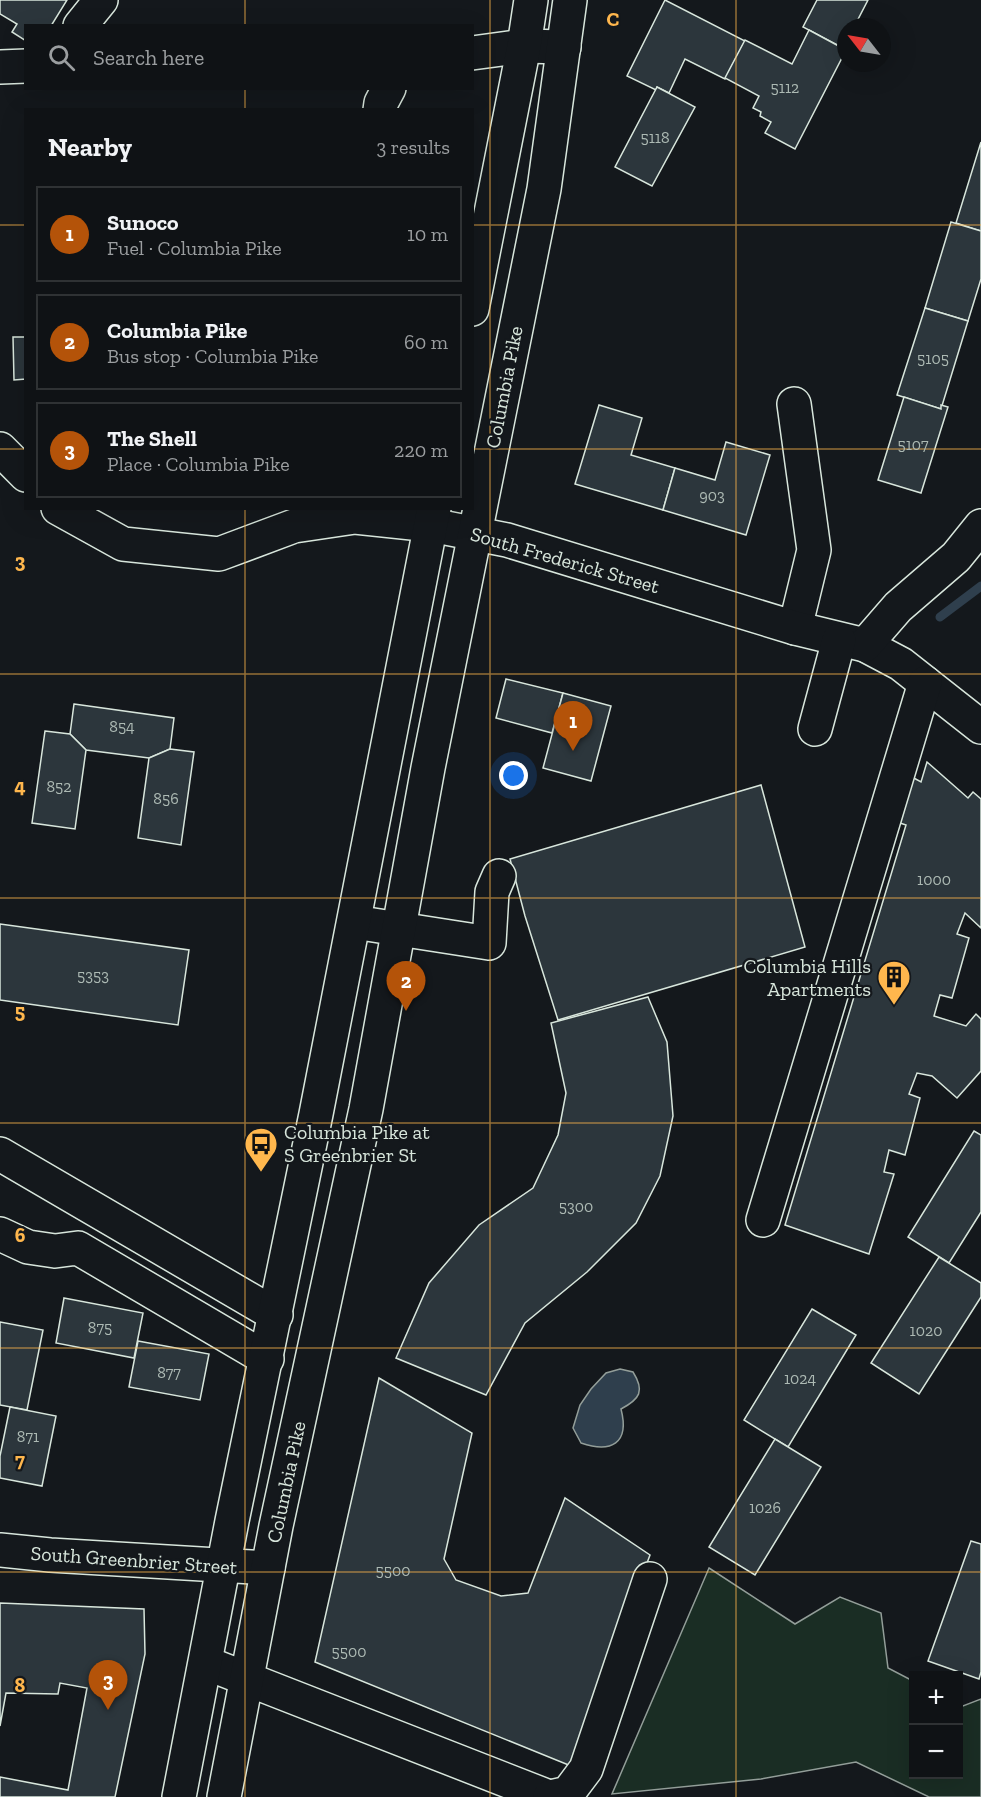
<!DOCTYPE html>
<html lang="en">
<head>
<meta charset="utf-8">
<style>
	:root { --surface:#0f1215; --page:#181b1e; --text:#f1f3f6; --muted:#9b9ea0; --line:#2f3234; --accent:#b45309 }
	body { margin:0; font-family:"Zilla Slab",serif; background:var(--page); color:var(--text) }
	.controls { position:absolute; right:18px; bottom:18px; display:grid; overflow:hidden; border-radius:0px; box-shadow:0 6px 24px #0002 }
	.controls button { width:54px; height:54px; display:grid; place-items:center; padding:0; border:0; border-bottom:2px solid var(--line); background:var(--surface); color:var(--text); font:30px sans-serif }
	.compass { position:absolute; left:837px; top:18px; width:54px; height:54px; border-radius:50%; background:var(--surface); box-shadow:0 6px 24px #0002; rotate:301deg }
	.you { position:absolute; left:514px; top:776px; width:21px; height:21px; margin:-15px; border:4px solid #fff; border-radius:50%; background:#1a73e8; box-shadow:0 0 0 9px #1a73e833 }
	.badge { display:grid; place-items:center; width:39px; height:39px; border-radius:50%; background:var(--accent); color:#fff; font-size:20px; font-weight:700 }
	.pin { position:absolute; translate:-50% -50px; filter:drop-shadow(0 2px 3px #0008) }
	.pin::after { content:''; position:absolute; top:32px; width:21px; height:18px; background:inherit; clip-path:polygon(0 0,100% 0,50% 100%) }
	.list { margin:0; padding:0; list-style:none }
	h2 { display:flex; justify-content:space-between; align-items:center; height:78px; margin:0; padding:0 24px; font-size:26px }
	h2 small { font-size:20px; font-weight:400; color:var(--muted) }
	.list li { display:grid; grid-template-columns:39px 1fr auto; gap:18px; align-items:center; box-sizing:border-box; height:96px; margin:0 12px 12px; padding:0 12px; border:2px solid var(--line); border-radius:0px }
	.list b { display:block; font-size:22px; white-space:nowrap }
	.list p { margin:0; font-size:20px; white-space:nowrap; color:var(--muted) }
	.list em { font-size:20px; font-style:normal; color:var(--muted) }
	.icon { flex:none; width:33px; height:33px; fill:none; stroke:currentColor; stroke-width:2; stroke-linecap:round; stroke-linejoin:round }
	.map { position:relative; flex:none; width:981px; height:1797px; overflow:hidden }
	.search { position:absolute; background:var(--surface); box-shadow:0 6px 24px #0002; left:24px; top:24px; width:450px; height:66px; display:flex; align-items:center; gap:15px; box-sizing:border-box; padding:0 21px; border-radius:0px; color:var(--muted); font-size:22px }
	.panel { position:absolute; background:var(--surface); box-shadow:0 6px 24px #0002; left:24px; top:108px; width:450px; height:402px; border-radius:0px }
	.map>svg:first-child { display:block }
	.green { fill:#1a2d24; stroke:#939e99; stroke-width:1.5 }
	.water { fill:#2f3f4d; stroke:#939e99; stroke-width:1.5 }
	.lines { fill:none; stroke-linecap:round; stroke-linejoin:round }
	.stream { stroke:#2f3f4d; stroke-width:9 }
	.building { fill:#2c363c; stroke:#d8e6dc; stroke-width:1.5 }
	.minor-casing { stroke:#d8e6dc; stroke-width:36 }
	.major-casing { stroke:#d8e6dc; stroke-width:36 }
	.minor { stroke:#14181c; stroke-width:33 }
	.major { stroke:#14181c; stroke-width:33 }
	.grid { fill:none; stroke:#ffb74d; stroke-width:1.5; stroke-opacity:0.55 }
	.labels { text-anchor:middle; stroke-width:4.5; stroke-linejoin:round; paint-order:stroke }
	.number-label { font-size:16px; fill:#adbab4 }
	.street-label { font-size:20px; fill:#d8e6dc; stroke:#14181c }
	.poi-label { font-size:20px; fill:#d8e6dc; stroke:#14181c; text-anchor:end }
	.grid-label { font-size:20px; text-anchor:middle; font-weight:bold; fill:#ffb74d; stroke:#14181c; stroke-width:4.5; stroke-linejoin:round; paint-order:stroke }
</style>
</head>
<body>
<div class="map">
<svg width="981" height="1797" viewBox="0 0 981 1797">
	<rect width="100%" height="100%" fill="#14181c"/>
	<polygon class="green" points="709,1568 795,1624 840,1597 881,1613 888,1668 913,1681 914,1774 958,1774 959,1704 963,1706 981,1699 981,1797 929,1797 856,1762 761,1779 612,1794"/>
	<path class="water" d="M620,1369L633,1372C645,1391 640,1399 621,1409C630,1444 611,1453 581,1443L573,1428L580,1405L591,1389L606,1373Z"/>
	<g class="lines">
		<polyline class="stream" points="940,617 981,586"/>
	</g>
	<g class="building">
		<polygon points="0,0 67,0 51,26 26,26 26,41 12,32 17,24 0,14"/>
		<polygon points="665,0 745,41 725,79 685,59 669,93 657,87 656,90 627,76"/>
		<polygon points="817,0 868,0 854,27 846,27 846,43 843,48 803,27"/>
		<polygon points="809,30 846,50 795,149 765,133 771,122 760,116 761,112 753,108 759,96 725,78 745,40 792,64"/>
		<polygon points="657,87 695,107 652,186 615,167"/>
		<polygon points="981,142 981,231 956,223"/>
		<polygon points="951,222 981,231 981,279 968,321 925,308"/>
		<polygon points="925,308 968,321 941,409 897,395"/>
		<polygon points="13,337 26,337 26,379 14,380"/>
		<polygon points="904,397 941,409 941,405 948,407 921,493 878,480"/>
		<polygon points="599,405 642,418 631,455 675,468 663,510 575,484"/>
		<polygon points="726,442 770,455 746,535 663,510 675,468 715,480"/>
		<polygon points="506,679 563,693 552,733 496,718"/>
		<polygon points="563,693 611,706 591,781 543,768"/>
		<polygon points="74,704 174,718 170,749 149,758 86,750 70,734"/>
		<polygon points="45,731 70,734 86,750 75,829 32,823"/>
		<polygon points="170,749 194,752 181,845 138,838 149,758"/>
		<polygon points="927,762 968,798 973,792 981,799 981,928 965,913 957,934 969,938 952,998 940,995 934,1016 966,1026 976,1014 981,1019 981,1071 957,1098 932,1076 917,1073 909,1094 920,1098 905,1155 889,1150 884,1172 894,1174 869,1254 785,1225 906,825 900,823 912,777 921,782"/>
		<polygon points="761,785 805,947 558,1020 525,916 510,859"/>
		<polygon points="0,924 189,950 178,1025 0,1000"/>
		<polygon points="648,997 667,1042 673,1116 660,1176 636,1223 587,1272 525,1323 486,1395 396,1358 429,1283 479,1225 533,1188 558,1135 566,1093 551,1023"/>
		<polygon points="974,1131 981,1135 981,1212 949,1263 908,1237"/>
		<polygon points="939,1257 981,1283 981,1297 919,1394 871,1363"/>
		<polygon points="64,1298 143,1313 134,1358 56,1343"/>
		<polygon points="812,1309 856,1335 788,1447 744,1420"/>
		<polygon points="0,1322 43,1330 27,1410 0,1405"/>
		<polygon points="138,1341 209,1354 200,1400 129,1387"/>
		<polygon points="379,1378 472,1433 444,1559 456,1580 501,1596 528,1593 565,1498 650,1555 571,1766 315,1662"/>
		<polygon points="10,1407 56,1416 42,1486 0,1478 0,1456"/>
		<polygon points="775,1439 821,1467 755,1575 709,1547"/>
		<polygon points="971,1541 981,1544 981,1672 979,1679 928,1661"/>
		<polygon points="0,1603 144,1609 145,1654 115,1797 0,1797 0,1777 68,1790 87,1688 60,1683 58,1694 6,1693 0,1726"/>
	</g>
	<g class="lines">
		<g class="minor-casing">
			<g id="minor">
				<polyline points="80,26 101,0"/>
				<polyline points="472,53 524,46 564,47"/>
				<polyline points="0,67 26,66"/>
				<polyline points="380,110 381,103 389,88"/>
				<polyline points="794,404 814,550 795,628"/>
				<polyline points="0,449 26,475"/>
				<polyline points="58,508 123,544 219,554 294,526 355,517 431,525 507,540 795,628 865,645 901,664 981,727"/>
				<polyline points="865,645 898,607 956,557 981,526"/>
				<polyline points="815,729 839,640"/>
				<polyline points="354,922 489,943 492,892 499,876"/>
				<polyline points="0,1154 276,1315"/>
				<polyline points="763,1220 925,683"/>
				<polyline points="0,1234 28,1247 55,1251 78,1248 267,1359"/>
				<polyline points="0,1550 50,1555 268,1568"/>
				<polyline points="206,1663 549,1797"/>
				<polyline points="550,1797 568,1793 586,1769 650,1579"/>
			</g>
		</g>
		<g class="major-casing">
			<g id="major">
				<polyline points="472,309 524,46 531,0"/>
				<polyline points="179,1797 232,1521 316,1114 434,508"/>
				<polyline points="224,1797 276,1526 366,1109 428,768 544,189 570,0"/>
			</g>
		</g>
		<use href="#minor" class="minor"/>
		<use href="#major" class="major"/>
	</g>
	<path class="grid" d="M245,0V26M490,0V1797M736,0V1797M245,88V110M0,225H26M472,225H981M0,449H26M472,449H981M245,508V1797M0,674H981M0,898H981M0,1123H981M0,1348H981M0,1572H981"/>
	<defs>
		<g id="building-pin" transform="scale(1.725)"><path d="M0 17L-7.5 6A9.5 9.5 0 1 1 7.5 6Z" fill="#ffb74d" stroke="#14181c"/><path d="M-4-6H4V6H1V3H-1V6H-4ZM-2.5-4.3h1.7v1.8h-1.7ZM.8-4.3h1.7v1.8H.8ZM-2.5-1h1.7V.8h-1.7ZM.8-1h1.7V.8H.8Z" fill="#111"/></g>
		<g id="bus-pin" transform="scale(1.725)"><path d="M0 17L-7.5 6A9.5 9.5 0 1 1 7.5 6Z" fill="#ffb74d" stroke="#14181c"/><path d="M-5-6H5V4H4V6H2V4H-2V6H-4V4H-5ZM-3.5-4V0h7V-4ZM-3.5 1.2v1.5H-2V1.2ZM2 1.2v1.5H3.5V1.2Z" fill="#111"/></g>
	</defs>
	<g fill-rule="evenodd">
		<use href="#building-pin" x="894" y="977"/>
		<use href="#bus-pin" x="261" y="1144"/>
	</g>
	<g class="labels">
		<g class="number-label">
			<text x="785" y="93">5112</text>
			<text x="655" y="143">5118</text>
			<text x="933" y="364">5105</text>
			<text x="913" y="450">5107</text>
			<text x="712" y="501">903</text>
			<text x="122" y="732">854</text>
			<text x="59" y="792">852</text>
			<text x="166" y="804">856</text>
			<text x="934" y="885">1000</text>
			<text x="93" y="981">5353</text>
			<text x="576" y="1212">5300</text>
			<text x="100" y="1333">875</text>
			<text x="926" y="1336">1020</text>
			<text x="169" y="1378">877</text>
			<text x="800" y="1384">1024</text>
			<text x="28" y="1442">871</text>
			<text x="765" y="1513">1026</text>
			<text x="393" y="1576">5500</text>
			<text x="349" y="1657">5500</text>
		</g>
		<g class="street-label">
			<text transform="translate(504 387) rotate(-79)" y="7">Columbia Pike</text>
			<text transform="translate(565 560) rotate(16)" y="7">South Frederick Street</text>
			<text transform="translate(286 1482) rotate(-78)" y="7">Columbia Pike</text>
			<text transform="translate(134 1560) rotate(4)" y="7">South Greenbrier Street</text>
		</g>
		<g class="poi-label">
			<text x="871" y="973">Columbia Hills<tspan x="871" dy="23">Apartments</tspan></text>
			<text x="284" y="1139" text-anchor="start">Columbia Pike at<tspan x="284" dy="23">S Greenbrier St</tspan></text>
		</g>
	</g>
	<g class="grid-label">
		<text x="613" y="26">C</text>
		<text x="20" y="568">3</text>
		<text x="20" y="793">4</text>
		<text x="20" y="1018">5</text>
		<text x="20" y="1242">6</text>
		<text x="20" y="1467">7</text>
		<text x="20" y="1692">8</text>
	</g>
</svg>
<div class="controls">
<button>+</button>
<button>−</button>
</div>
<svg class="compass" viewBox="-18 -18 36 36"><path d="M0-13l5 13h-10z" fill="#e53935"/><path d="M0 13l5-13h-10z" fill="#9b9ea0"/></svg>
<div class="you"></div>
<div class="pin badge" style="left:573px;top:751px">1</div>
<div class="pin badge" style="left:406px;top:1011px">2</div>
<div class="pin badge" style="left:108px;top:1710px">3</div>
<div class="search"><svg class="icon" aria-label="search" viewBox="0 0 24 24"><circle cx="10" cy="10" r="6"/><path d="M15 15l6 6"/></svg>Search here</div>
<section class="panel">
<h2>Nearby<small>3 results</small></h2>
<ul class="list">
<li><span class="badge">1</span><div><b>Sunoco</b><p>Fuel · Columbia Pike</p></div><em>10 m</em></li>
<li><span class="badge">2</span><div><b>Columbia Pike</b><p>Bus stop · Columbia Pike</p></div><em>60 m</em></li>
<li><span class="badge">3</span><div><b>The Shell</b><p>Place · Columbia Pike</p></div><em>220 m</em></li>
</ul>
</section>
</div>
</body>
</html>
